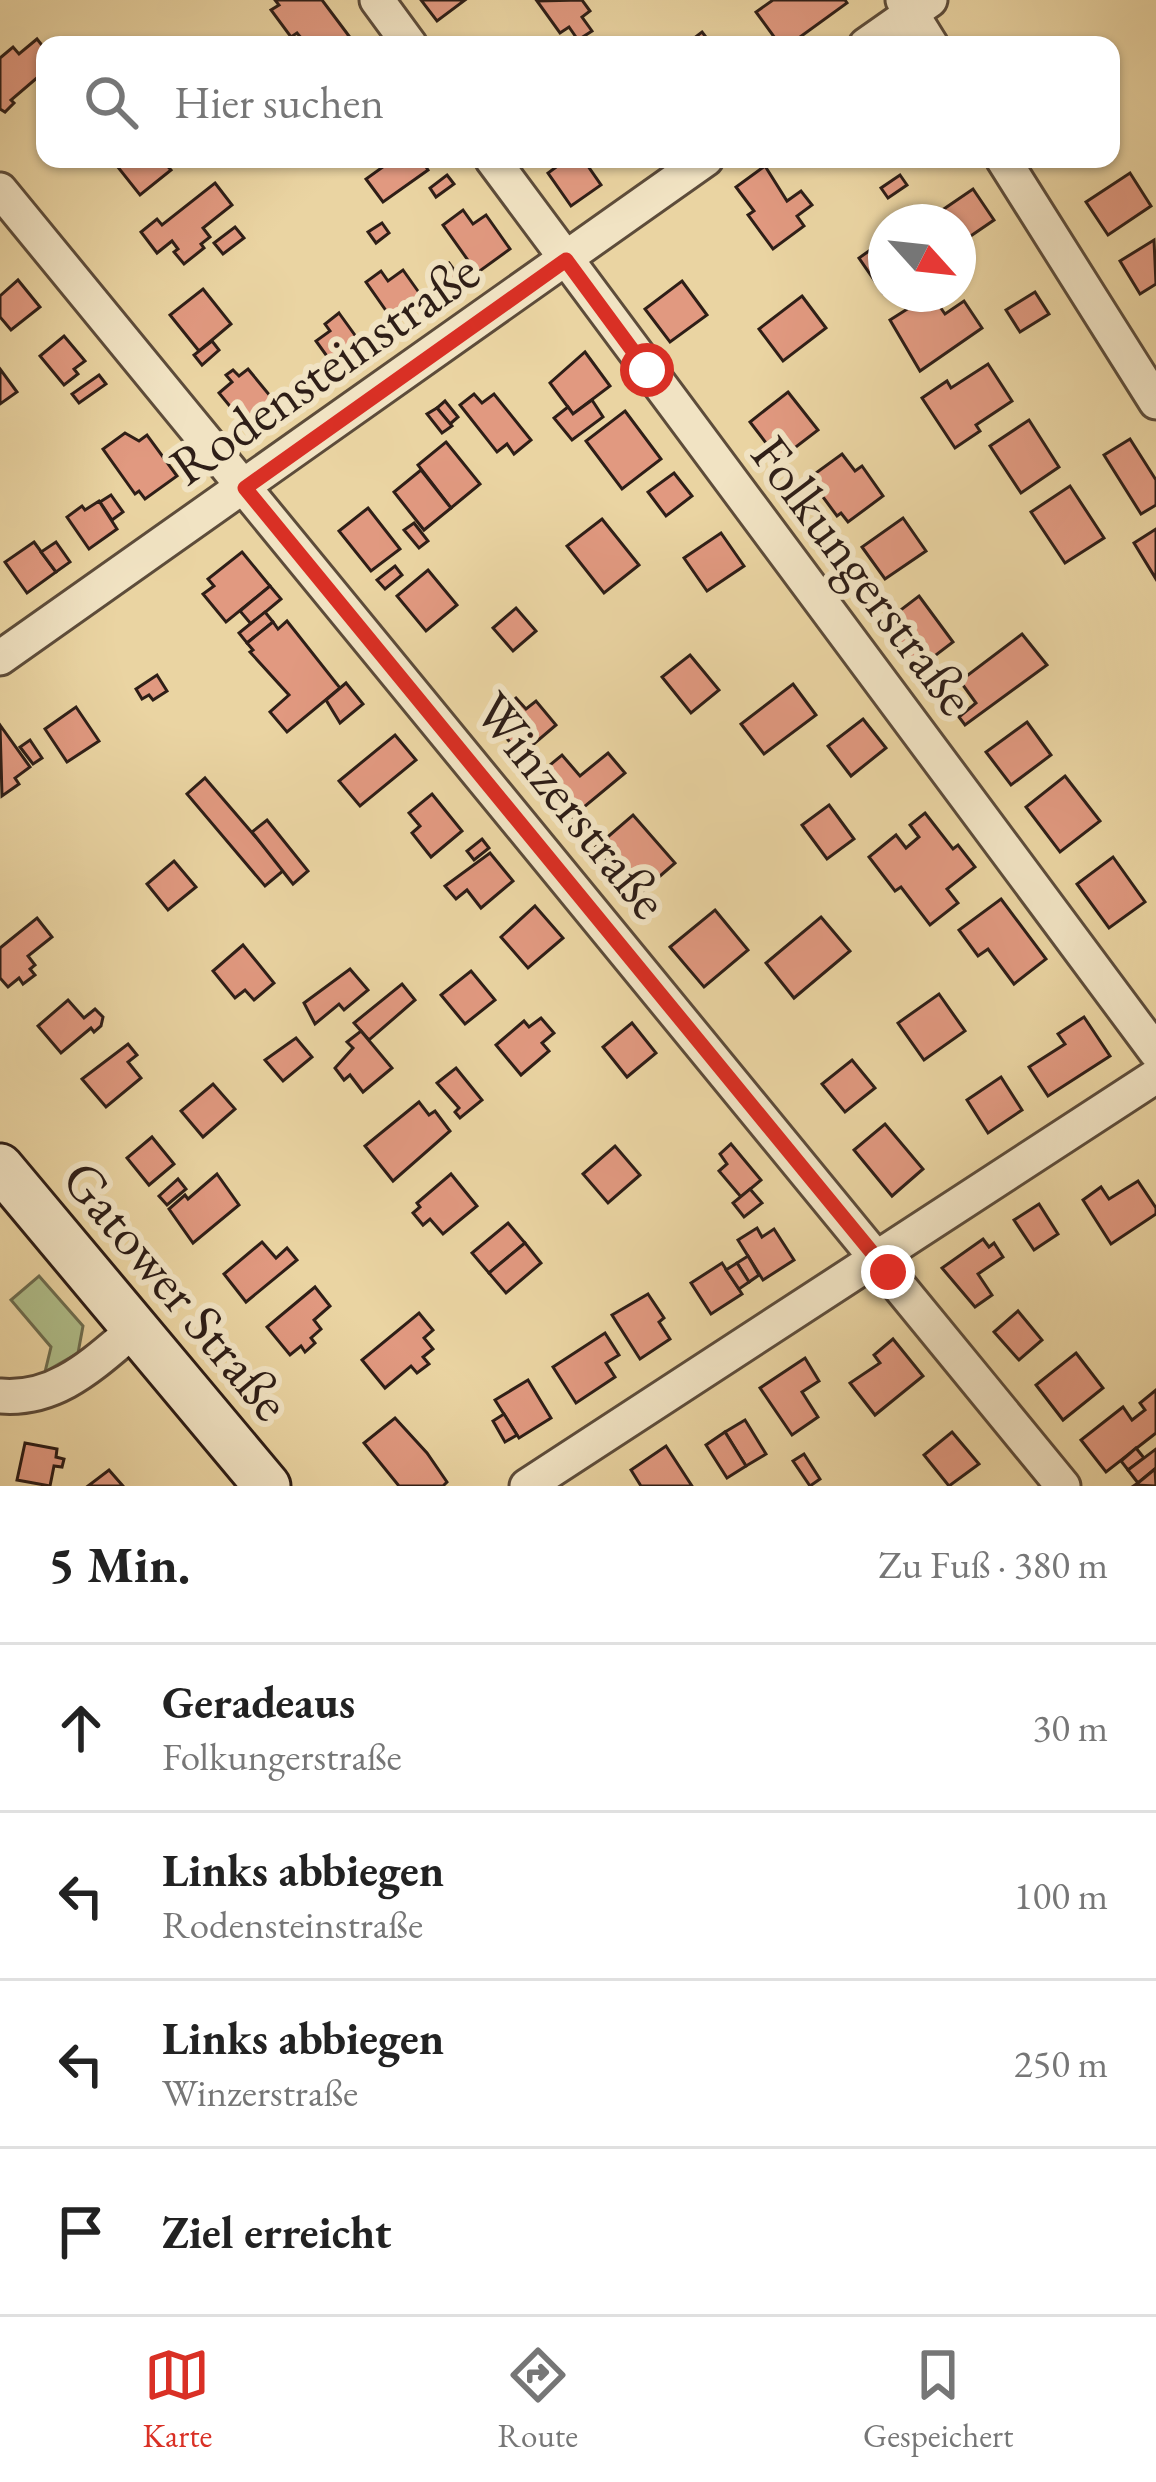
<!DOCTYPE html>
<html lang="de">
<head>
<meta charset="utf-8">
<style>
	:root { --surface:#fff; --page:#f2f2f2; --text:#222; --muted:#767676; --line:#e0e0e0; --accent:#d93025 }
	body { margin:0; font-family:"EB Garamond",serif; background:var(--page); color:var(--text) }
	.compass { position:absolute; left:868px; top:204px; width:108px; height:108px; border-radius:50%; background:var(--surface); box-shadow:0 3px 9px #0004; rotate:117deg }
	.stop { position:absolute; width:36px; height:36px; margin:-27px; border:9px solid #d93025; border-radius:50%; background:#fff }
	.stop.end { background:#d93025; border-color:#fff; box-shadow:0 3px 12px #0008 }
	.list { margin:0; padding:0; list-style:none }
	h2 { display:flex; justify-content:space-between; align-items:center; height:156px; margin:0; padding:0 48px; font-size:51px }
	h2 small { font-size:39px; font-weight:400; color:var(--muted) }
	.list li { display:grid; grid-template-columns:78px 1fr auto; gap:36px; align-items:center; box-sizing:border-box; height:168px; padding:0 48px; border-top:3px solid var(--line) }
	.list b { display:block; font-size:45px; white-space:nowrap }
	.list p { margin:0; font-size:39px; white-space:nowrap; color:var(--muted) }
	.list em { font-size:39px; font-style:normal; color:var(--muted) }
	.icon { flex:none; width:66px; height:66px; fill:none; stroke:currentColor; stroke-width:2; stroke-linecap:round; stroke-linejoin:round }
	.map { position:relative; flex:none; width:1156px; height:1486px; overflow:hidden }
	.search { position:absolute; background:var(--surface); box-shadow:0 3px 9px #0004; left:36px; right:36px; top:36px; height:132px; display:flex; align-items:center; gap:30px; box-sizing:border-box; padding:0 42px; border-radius:24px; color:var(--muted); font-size:45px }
	.sheet { height:828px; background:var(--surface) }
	nav { display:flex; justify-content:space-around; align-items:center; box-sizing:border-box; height:168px; border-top:3px solid var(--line); background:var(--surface); font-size:33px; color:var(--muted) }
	nav a { display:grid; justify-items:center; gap:6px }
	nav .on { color:var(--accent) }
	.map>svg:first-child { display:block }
	.green { fill:#b0be8a; stroke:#6f6e50; stroke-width:3 }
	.building { fill:#e19980; stroke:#2e1e17; stroke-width:3 }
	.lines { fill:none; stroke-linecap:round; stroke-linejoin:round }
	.street-casing { stroke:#5d4c3a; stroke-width:39 }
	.secondary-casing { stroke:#2e1e17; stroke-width:51 }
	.street { stroke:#f1e3c3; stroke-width:33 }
	.secondary { stroke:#f1e3c3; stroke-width:45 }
	.route { stroke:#d93025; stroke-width:15 }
	.labels { text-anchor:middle; stroke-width:12; stroke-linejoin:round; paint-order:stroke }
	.street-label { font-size:54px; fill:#2e1e17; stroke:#f1e3c3 }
</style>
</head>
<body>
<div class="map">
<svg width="1156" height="1486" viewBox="0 0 1156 1486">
	<rect width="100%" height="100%" fill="#ead4a2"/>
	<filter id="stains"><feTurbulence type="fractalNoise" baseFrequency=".00167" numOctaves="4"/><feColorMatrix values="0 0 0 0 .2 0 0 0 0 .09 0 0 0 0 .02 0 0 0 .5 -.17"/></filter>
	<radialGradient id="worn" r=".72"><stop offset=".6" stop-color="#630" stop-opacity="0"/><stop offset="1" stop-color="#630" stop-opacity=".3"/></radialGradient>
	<polygon class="green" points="39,1276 83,1326 78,1353 45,1372 51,1347 11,1300"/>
	<g class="building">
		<polygon points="275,0 322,0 349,36 336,45 307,45 297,33 291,37 271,10 279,5"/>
		<polygon points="421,0 465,0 437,21"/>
		<polygon points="582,0 590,11 582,17 592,31 578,40 569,27 560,33 537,1"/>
		<polygon points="773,0 845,0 847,3 789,45 780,45 756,12"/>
		<polygon points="702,32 712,45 685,45"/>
		<polygon points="37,39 45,49 45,71 11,100 14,103 5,112 0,109 0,58 13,47 19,54"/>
		<polygon points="125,159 161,159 171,170 140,195 117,166"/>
		<polygon points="383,159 421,159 428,170 383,202 366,179 387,164"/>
		<polygon points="567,159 583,159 601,185 571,206 548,173"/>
		<polygon points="765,166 787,201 801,191 812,205 797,216 804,226 773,249 748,215 754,211 736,187"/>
		<polygon points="1130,173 1151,206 1108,235 1086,202"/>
		<polygon points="447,175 454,184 436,197 430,188"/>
		<polygon points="900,175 907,185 888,198 881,188"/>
		<polygon points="215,183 232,205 203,228 210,237 201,244 204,248 184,264 174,252 178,249 172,241 157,253 141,232 157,219 162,225"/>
		<polygon points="973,189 994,220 959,244 958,222 944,222 938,213"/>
		<polygon points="463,210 473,224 486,215 510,249 477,273 443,225"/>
		<polygon points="382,223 389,233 376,243 368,232"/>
		<polygon points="235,227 244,238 223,254 214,243"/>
		<polygon points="886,239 886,291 883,293 859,258"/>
		<polygon points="1154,240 1156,284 1140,294 1120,261"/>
		<polygon points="449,263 463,282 452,289 439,270"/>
		<polygon points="403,270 425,301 394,322 366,282 381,271 388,281"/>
		<polygon points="18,280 40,307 11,330 0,317 0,296"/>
		<polygon points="682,281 707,315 670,342 645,309"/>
		<polygon points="203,289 231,324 199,351 170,315"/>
		<polygon points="1035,292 1049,314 1020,332 1006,310"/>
		<polygon points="931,294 945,314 964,301 982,328 920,371 890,320"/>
		<polygon points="802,296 826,328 783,361 759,329"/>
		<polygon points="339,313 367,352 339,373 316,341 330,331 325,324"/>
		<polygon points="64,336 85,361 74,369 78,374 64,385 40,356"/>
		<polygon points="212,341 219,350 202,365 194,355"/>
		<polygon points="585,352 610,386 573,414 550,383"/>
		<polygon points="988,364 1012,401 976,425 980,431 955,448 922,398 947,381 951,388"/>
		<polygon points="0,369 17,392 0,404"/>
		<polygon points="248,369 276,403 263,414 265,421 257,427 247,427 219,393 232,382 226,375 233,370 239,376"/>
		<polygon points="99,375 106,384 79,403 72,394"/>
		<polygon points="788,392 818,430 779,460 750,422"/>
		<polygon points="474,394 482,403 494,394 531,440 514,454 507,444 497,452 460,405"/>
		<polygon points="592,400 603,417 572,440 554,418 568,407 573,414"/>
		<polygon points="445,401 458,417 450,424 437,408"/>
		<polygon points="437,408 452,426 442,433 427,414"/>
		<polygon points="625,411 661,459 622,489 586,441"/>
		<polygon points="1029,420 1059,467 1021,493 990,446"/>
		<polygon points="125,433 139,441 147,435 177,476 145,499 139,491 135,494 103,449"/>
		<polygon points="1130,439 1156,480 1156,505 1141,514 1104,455"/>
		<polygon points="446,442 480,484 451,508 418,465"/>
		<polygon points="842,454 855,471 862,466 883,496 848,522 841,513 837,516 809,478"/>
		<polygon points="421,470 451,508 424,530 394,492"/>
		<polygon points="674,473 692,496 666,516 648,492"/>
		<polygon points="1070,486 1104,538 1065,563 1031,512"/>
		<polygon points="111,495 123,512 112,520 100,502"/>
		<polygon points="99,501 117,529 89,549 67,517 82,506 85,510"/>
		<polygon points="368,508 400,549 371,571 339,531"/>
		<polygon points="903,518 926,551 885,579 862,547"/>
		<polygon points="602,519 639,565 604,593 567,546"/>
		<polygon points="414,523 428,541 419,548 404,530"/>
		<polygon points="1156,529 1156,579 1134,543"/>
		<polygon points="721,533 744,566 707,591 684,558"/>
		<polygon points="34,542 56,572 27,593 5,562"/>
		<polygon points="56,542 70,562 56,572 41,552"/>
		<polygon points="242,552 270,586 226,622 203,594 214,586 208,579"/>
		<polygon points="395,566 402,575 385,589 377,580"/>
		<polygon points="428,570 457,605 426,631 397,596"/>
		<polygon points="270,586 281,599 251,624 240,611"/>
		<polygon points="919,596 953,642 915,671 881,625"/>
		<polygon points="516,608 536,631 513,651 493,628"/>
		<polygon points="265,612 273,622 247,643 239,633"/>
		<polygon points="287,621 340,688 287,732 270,712 289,695 250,652 253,650 247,643 273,622 278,629"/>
		<polygon points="1022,634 1047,665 965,725 959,717 976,703 960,681"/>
		<polygon points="690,655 719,690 691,713 662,677"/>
		<polygon points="157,675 167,691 153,700 149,695 142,699 136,689"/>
		<polygon points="346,683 363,704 340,723 326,700"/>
		<polygon points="793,684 816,715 764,754 741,724"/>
		<polygon points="516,698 526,709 536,701 556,725 521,755 491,720"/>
		<polygon points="76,707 99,741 67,762 45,729"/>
		<polygon points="863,719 886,748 851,776 828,746"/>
		<polygon points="1027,722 1051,755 1011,785 986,752"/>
		<polygon points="0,725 30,767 15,778 19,784 2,796"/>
		<polygon points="395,735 416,760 360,806 339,781"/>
		<polygon points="30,740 42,758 33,764 20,747"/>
		<polygon points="608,753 625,773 572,817 538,775 562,755 580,776"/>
		<polygon points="1065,776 1100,821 1060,852 1026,807"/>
		<polygon points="205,778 284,870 265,886 187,794"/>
		<polygon points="432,794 462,831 431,857 412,833 420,826 409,813"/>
		<polygon points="829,805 854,839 827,859 802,825"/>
		<polygon points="925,813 953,849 958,845 975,867 947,889 958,903 930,925 901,887 895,891 869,857 896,835 906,848 919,837 910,825"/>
		<polygon points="633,815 675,863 637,896 596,847"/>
		<polygon points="267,820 308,871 293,884 252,832"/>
		<polygon points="482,839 489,848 474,860 467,851"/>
		<polygon points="490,853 513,881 481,908 467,890 456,899 445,886"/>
		<polygon points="1113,857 1145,902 1109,928 1077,884"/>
		<polygon points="174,861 196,887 168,910 147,884"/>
		<polygon points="1001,899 1046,959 1014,984 988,949 978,956 959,930"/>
		<polygon points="535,906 563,938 528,968 501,937"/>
		<polygon points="715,910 748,950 704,987 670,947"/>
		<polygon points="821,917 850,951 794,998 766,963"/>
		<polygon points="37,918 52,937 28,956 35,965 30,969 35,975 23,984 19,978 8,987 0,978 0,948"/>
		<polygon points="243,945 274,983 254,1000 245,990 235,998 213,971"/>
		<polygon points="350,969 368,990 344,1010 339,1004 315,1024 304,1003"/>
		<polygon points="471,971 495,1000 465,1024 441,995"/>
		<polygon points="402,984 415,1000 369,1040 354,1023"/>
		<polygon points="939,994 965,1031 924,1060 898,1023"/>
		<polygon points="68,1000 84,1018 95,1009 103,1017 101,1026 94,1032 91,1028 61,1053 38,1026"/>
		<polygon points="1084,1017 1110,1056 1048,1096 1029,1067 1065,1044 1058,1034"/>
		<polygon points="541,1018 554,1033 542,1043 549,1051 521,1075 496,1045 524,1021 529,1027"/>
		<polygon points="632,1023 656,1053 627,1077 603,1047"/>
		<polygon points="361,1031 392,1068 363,1092 350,1075 344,1080 335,1068 353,1048 347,1042"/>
		<polygon points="296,1038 312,1057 283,1081 265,1060"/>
		<polygon points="128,1044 137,1055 128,1062 141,1078 106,1107 82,1079"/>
		<polygon points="852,1060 875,1088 845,1112 822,1084"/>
		<polygon points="456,1068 482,1100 460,1118 455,1112 459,1108 437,1083"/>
		<polygon points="1001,1077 1022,1110 988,1133 967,1100"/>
		<polygon points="213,1084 235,1109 203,1137 181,1111"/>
		<polygon points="419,1102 429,1115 435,1111 450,1131 393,1181 365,1146"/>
		<polygon points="885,1124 923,1169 892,1196 854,1150"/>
		<polygon points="152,1137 174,1164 149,1185 127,1158"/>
		<polygon points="731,1144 761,1180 741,1197 719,1171 727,1164 720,1154"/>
		<polygon points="615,1146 640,1175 608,1203 583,1174"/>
		<polygon points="217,1174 239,1205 193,1243 169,1209 185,1195 188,1199"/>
		<polygon points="451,1174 477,1206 443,1234 430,1219 423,1225 413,1213 420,1207 417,1203"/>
		<polygon points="178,1179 186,1189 167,1205 159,1196"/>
		<polygon points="1138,1181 1156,1208 1156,1214 1111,1244 1083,1200 1101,1187 1109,1199"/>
		<polygon points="750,1189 762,1203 744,1217 733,1203"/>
		<polygon points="1039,1204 1058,1234 1034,1250 1014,1220"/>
		<polygon points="508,1223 525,1243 489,1273 472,1253"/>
		<polygon points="757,1228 762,1237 774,1229 794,1260 763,1280 738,1240"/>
		<polygon points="983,1239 989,1247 994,1243 1003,1257 978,1274 992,1295 975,1307 942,1268"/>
		<polygon points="262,1242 276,1258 287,1248 297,1260 246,1302 224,1274"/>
		<polygon points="525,1243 541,1263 506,1293 489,1273"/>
		<polygon points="748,1256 759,1275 749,1282 737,1263"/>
		<polygon points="722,1263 742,1294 711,1314 691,1283"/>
		<polygon points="737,1263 749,1282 739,1289 726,1270"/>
		<polygon points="315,1287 330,1306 314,1320 321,1329 311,1338 315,1343 305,1352 301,1346 290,1355 267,1327"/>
		<polygon points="648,1294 664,1318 659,1322 670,1339 640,1359 612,1315"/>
		<polygon points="1018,1311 1042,1340 1019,1360 994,1332"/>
		<polygon points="419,1313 433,1330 424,1338 433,1349 423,1357 429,1364 417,1373 411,1366 385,1388 362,1360"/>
		<polygon points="605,1333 619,1355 606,1363 615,1377 576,1403 553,1367"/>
		<polygon points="893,1339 923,1376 875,1415 850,1383 880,1363 874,1355"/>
		<polygon points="1076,1353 1103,1388 1063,1420 1036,1385"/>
		<polygon points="805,1358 819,1381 802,1392 818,1417 792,1435 760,1388"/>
		<polygon points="528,1380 551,1418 519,1438 495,1400"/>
		<polygon points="1156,1390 1156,1433 1106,1472 1081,1440 1123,1407 1132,1420 1145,1410 1140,1403"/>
		<polygon points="504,1414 517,1435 505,1442 493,1421"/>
		<polygon points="395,1418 427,1453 447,1482 443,1486 399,1486 364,1443"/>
		<polygon points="745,1420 766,1454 746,1466 725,1432"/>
		<polygon points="725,1432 746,1466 727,1478 706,1445"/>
		<polygon points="952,1432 979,1464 949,1486 924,1455"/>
		<polygon points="25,1443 57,1449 56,1457 64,1459 62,1467 54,1466 50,1486 17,1480"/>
		<polygon points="666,1446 692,1486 641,1486 631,1470"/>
		<polygon points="1136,1448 1144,1458 1128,1470 1121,1461"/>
		<polygon points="1156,1449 1156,1468 1138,1483 1128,1470"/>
		<polygon points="804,1454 820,1479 810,1486 793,1461"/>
		<polygon points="1155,1469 1156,1486 1135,1485 1138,1483"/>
		<polygon points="109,1470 123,1486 88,1486"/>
	</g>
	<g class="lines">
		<g class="street-casing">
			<g id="street">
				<polyline points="377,0 410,45"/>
				<polyline points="903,0 931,45"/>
				<polyline points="866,45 930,0"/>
				<polyline points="492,159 1156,1052"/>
				<polyline points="1003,159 1156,402"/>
				<polyline points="0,190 1063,1486"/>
				<polyline points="0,658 706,159"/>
				<path d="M0,1396C57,1401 94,1363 135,1329"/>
				<polyline points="527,1486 1156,1076"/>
			</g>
		</g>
		<g class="secondary-casing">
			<polyline id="secondary" points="0,1167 267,1486"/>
		</g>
		<use href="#street" class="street"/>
		<use href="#secondary" class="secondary"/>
	</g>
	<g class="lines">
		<polyline class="route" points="647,370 566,260 245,488 888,1272"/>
	</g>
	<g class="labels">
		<g class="street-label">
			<text transform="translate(324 368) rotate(-35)" y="19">Rodensteinstraße</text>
			<text transform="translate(864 575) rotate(53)" y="19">Folkungerstraße</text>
			<text transform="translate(572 805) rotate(51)" y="19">Winzerstraße</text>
			<text transform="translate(177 1290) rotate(50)" y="19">Gatower Straße</text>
		</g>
	</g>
	<rect width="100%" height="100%" filter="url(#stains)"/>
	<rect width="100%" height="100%" fill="url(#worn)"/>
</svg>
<svg class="compass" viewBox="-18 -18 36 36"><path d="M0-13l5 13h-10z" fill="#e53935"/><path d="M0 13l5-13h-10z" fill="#767676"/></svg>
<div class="stop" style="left:647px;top:370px"></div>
<div class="stop end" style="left:888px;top:1272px"></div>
<div class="search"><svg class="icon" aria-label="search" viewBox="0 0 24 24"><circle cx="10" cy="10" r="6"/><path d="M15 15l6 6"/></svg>Hier suchen</div>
</div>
<section class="sheet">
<h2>5 Min.<small>Zu Fuß · 380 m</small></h2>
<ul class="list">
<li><svg class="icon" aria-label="ahead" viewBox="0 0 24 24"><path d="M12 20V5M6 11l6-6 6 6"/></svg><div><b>Geradeaus</b><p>Folkungerstraße</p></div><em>30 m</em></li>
<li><svg class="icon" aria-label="left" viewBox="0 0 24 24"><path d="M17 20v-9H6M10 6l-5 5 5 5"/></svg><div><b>Links abbiegen</b><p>Rodensteinstraße</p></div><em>100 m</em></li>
<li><svg class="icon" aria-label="left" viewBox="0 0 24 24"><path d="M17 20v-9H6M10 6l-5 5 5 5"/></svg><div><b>Links abbiegen</b><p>Winzerstraße</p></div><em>250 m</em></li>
<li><svg class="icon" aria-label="arrive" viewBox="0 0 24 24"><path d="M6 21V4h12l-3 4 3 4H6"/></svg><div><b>Ziel erreicht</b></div></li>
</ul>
</section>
<nav>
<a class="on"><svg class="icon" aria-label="map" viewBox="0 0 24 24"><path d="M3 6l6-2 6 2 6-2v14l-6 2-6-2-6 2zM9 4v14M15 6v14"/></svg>Karte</a>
<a><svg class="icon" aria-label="directions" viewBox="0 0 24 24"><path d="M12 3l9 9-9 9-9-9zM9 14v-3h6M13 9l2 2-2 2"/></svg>Route</a>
<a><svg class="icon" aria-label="saved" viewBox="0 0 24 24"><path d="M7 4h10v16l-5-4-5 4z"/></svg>Gespeichert</a>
</nav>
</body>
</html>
